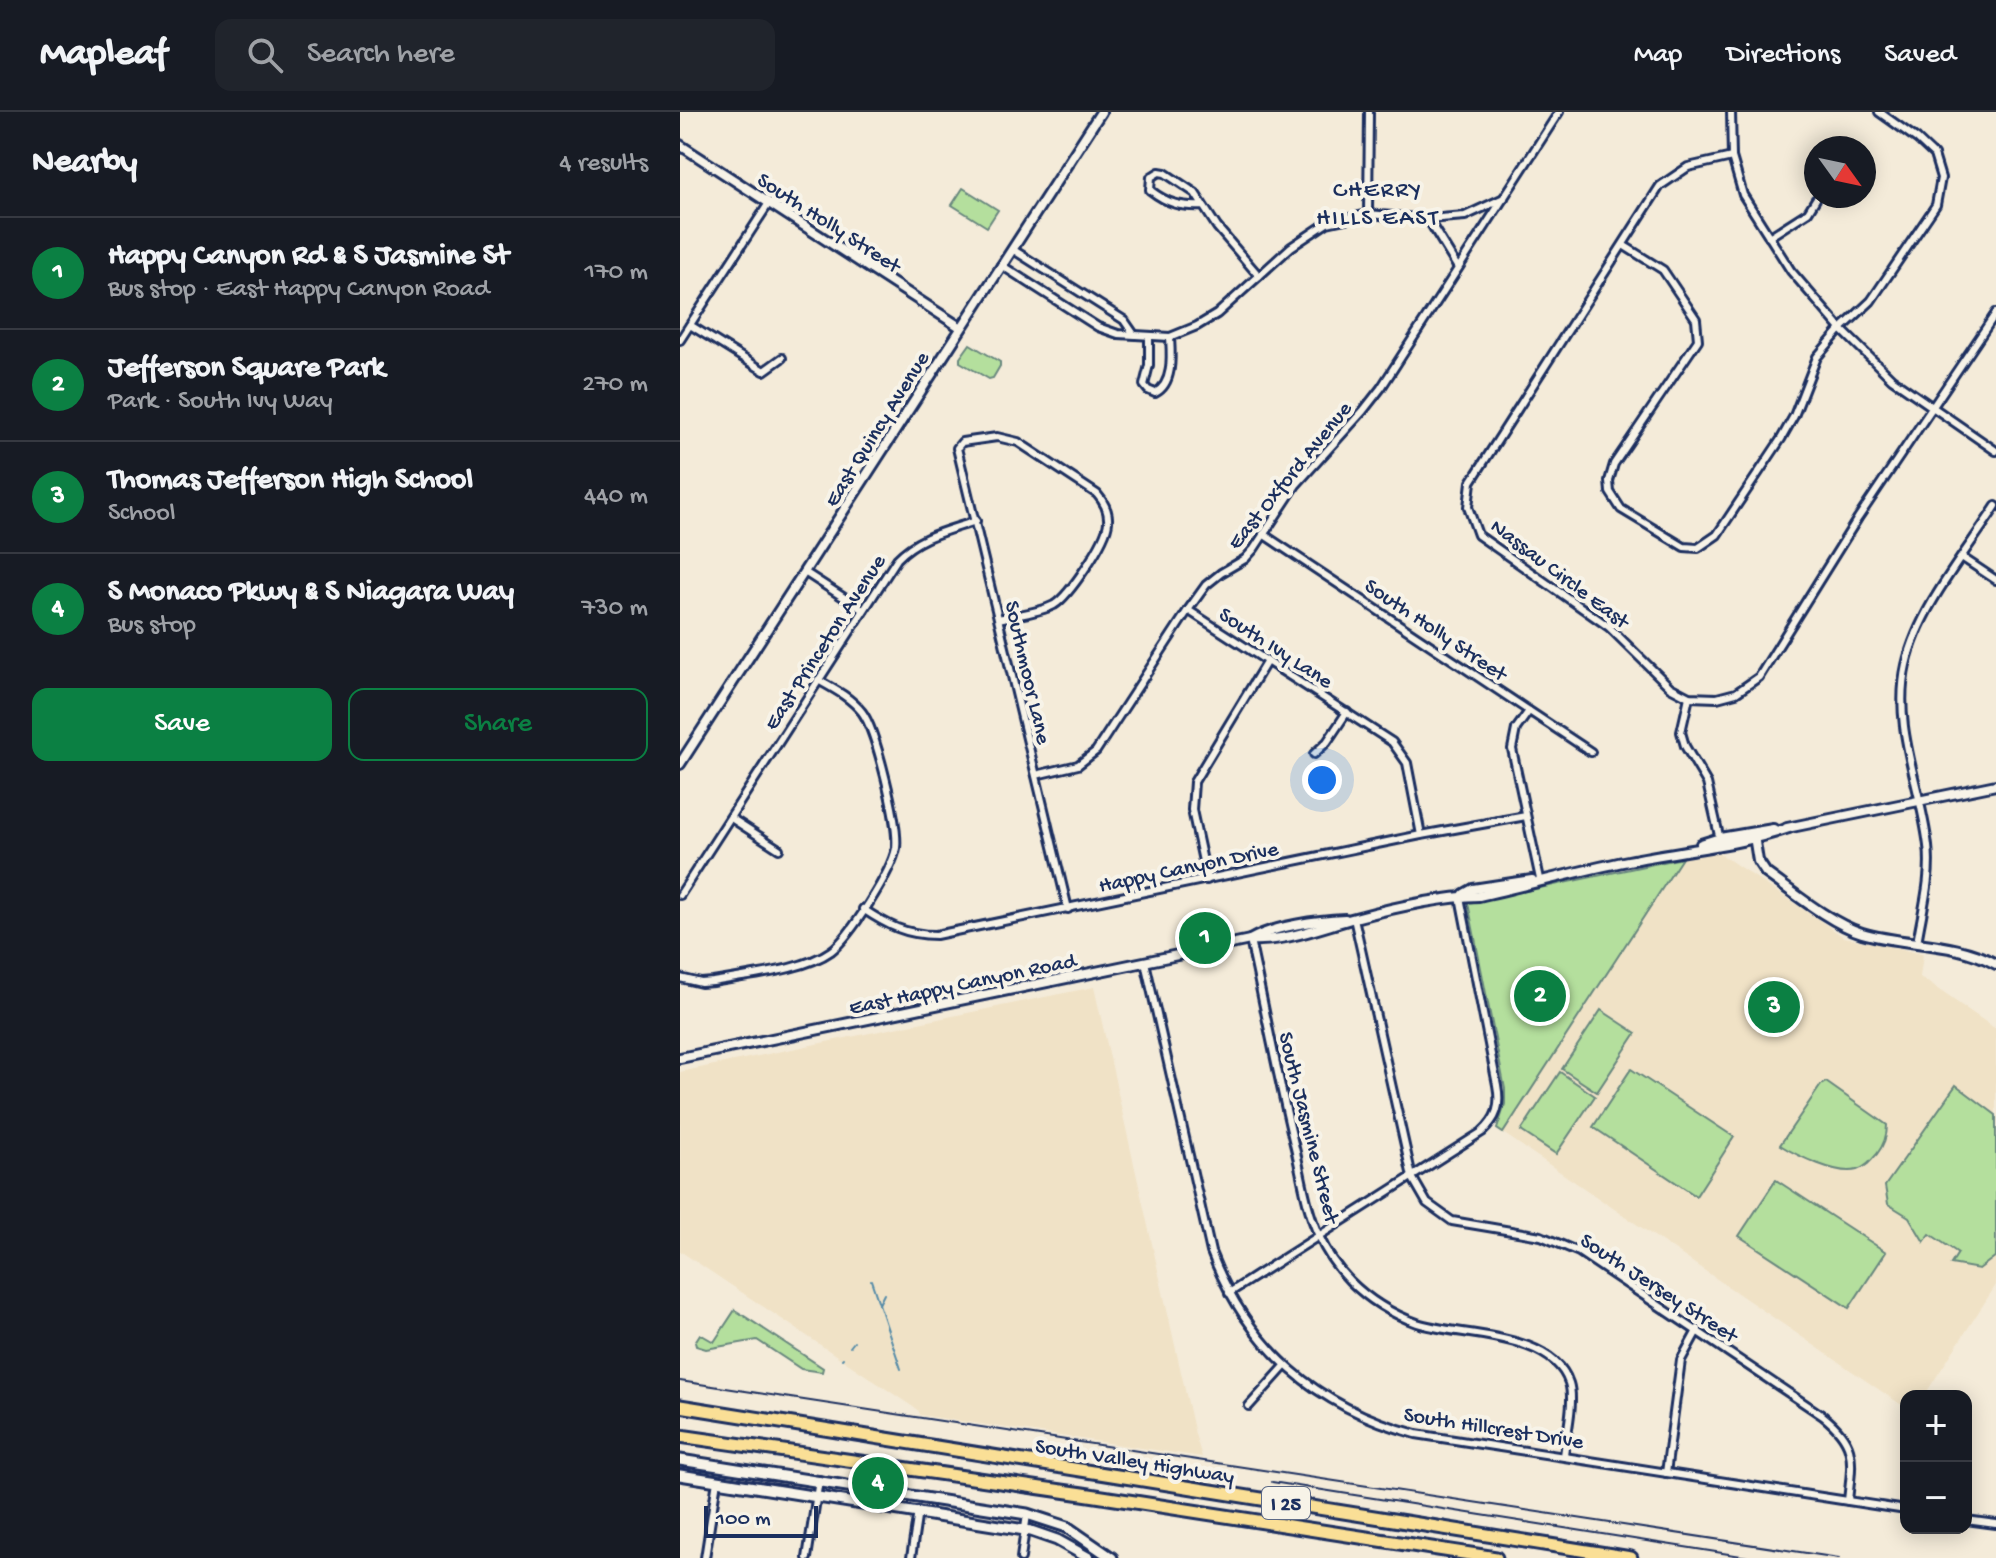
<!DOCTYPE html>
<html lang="en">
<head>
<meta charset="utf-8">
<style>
	:root { --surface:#171b24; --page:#20242c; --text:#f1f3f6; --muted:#9ea1a6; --line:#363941; --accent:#0b8043 }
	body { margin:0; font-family:"Gochi Hand",sans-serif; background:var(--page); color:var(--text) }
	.controls { position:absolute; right:24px; bottom:24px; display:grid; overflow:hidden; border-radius:16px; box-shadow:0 4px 20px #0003 }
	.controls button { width:72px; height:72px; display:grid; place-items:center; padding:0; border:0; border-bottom:2px solid var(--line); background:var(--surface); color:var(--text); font:40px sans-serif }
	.compass { position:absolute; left:1124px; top:24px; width:72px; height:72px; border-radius:50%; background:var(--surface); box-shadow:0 4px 20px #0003; rotate:123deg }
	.scale { position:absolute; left:24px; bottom:20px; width:114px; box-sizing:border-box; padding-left:8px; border:4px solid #1b2f5e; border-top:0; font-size:22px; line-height:28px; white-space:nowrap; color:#1b2f5e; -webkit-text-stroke:6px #f7f3e8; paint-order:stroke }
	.you { position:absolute; left:642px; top:668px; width:28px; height:28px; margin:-20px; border:6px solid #fff; border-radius:50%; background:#1a73e8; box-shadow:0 0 0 12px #1a73e833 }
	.badge { display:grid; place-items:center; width:52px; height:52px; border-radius:50%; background:var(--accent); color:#fff; font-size:26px; font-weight:700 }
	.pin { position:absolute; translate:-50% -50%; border:4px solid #fff; box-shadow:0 2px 8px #0006 }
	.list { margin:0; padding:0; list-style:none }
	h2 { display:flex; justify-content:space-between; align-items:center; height:104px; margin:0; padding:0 32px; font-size:34px }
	h2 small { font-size:26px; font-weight:400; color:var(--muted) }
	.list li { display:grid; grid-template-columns:52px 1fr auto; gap:24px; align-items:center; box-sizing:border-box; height:112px; padding:0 32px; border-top:2px solid var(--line) }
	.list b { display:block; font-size:30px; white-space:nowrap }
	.list p { margin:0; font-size:26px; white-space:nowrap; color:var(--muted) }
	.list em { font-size:26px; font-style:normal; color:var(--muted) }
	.actions { display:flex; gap:16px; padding:24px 32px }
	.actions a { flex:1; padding:18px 0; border:2px solid var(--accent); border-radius:16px; text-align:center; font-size:28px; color:var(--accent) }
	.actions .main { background:var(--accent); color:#fff }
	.icon { flex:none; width:44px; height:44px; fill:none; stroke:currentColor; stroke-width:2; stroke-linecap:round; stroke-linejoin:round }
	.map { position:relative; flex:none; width:1316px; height:1446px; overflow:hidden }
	header { display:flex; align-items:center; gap:48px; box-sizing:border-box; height:112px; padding:0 40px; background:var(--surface); border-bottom:2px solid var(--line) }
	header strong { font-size:38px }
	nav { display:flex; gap:44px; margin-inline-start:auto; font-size:28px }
	.search { width:560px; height:72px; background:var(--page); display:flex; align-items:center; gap:20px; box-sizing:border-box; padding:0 28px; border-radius:16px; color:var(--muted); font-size:30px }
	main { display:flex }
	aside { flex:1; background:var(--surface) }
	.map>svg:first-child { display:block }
	.built { fill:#f0e2c6 }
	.green { fill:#b4df9d; stroke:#68877e; stroke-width:2 }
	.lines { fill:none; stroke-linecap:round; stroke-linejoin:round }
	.stream { stroke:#558ba8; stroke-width:2 }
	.minor-casing { stroke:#1b2f5e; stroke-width:12 }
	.tertiary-casing { stroke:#1b2f5e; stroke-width:14 }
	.secondary-casing { stroke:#1b2f5e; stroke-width:15 }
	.motorway-casing { stroke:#1b2f5e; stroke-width:17 }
	.minor { stroke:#f7f3e8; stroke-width:6 }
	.tertiary { stroke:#f7f3e8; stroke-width:8 }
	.secondary { stroke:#f7f3e8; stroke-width:9 }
	.motorway { stroke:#fadf96; stroke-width:11 }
	.tram { stroke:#1b2f5e; stroke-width:2 }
	.labels { text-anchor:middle; stroke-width:8; stroke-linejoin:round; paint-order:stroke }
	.shield { fill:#f7f3e8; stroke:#5d6a87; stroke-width:2 }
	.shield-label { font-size:20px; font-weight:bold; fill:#1b2f5e }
	.street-label { font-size:22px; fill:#1b2f5e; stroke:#f7f3e8 }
	.neighbourhood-label { font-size:24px; letter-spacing:2px; fill:#1b2f5e; stroke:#f7f3e8 }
</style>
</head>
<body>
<header>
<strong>Mapleaf</strong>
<div class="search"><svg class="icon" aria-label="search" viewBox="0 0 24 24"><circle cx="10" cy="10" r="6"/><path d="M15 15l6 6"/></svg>Search here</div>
<nav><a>Map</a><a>Directions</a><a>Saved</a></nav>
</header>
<main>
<aside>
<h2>Nearby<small>4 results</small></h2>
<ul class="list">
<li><span class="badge">1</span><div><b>Happy Canyon Rd &amp; S Jasmine St</b><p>Bus stop · East Happy Canyon Road</p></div><em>170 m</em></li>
<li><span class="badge">2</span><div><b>Jefferson Square Park</b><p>Park · South Ivy Way</p></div><em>270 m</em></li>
<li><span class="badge">3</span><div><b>Thomas Jefferson High School</b><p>School</p></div><em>440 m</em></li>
<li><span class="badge">4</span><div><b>S Monaco Pkwy &amp; S Niagara Way</b><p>Bus stop</p></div><em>730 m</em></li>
</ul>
<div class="actions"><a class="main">Save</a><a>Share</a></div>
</aside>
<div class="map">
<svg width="1316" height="1446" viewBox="0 0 1316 1446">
	<rect width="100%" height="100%" fill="#f4ebd9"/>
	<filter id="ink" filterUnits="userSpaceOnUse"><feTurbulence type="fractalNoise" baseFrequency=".0125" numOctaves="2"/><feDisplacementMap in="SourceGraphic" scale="16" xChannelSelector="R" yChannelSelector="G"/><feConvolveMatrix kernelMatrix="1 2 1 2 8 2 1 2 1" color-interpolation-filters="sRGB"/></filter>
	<g filter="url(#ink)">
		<g class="built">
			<polygon points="1039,741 1164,825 1243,842 1240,865 1316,917 1316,1173 1244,1284 1226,1284 1226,1296 823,1021 1002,746"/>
			<polygon points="414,875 515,1322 522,1345 239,1303 239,1299 0,1139 0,960"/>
		</g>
		<g class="green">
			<polygon points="283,76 318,98 307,115 272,93"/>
			<polygon points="290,232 320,250 320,254 313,266 309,267 280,250 280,246"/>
			<polygon points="1002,746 823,1021 817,1017 825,992 825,977 788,791"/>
			<polygon points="921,898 956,921 917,980 882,957"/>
			<polygon points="951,957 1054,1025 1016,1084 913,1015"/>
			<polygon points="880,960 915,984 876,1042 841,1019"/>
			<path d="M1146,970L1207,1013C1207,1024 1204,1033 1197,1042C1191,1049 1186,1055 1177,1058C1158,1064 1116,1043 1100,1033L1141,973Z"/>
			<polygon points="1276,973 1316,1003 1316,1144 1299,1157 1271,1152 1278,1141 1250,1122 1244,1130 1229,1105 1208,1092 1205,1074"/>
			<polygon points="1096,1068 1206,1140 1169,1196 1059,1124"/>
			<polygon points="55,1198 143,1256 142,1260 121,1257 77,1228 26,1237 16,1234 15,1230 20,1222 34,1230"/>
		</g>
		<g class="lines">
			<g class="stream">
				<polyline points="191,1168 221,1257"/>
				<polyline points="199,1192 204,1182"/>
				<polyline points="170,1235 174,1230"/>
				<polyline points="162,1247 163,1246"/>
			</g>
			<g class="minor-casing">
				<g id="minor">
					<polyline points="1051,0 1052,45 1063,83 1111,159 1161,217 1212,267 1316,339"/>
					<polyline points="1052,45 1008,55 980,74 791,370 788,395 798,423 929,515 990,575 1009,585 1037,586 1056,581 1079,565 1178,406 1316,201"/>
					<path d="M523,94C501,95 488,92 470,78L471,65L479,60L485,61L515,81L537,115L579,164"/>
					<polyline points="688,102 689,0"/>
					<polyline points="748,107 778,156"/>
					<polyline points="1089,125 1128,100 1136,87"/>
					<polyline points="943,133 983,158 1016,207 1018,228 934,352 929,369 930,380 941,397 1004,435 1018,436 1037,423 1101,327 1114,304 1137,245 1161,217 1191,189 1256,93 1261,66 1254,43 1237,27 1199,0"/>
					<polyline points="332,137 444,208 453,221"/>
					<polyline points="321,153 418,215 438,222 490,225 517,214 537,202 611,135 647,111 688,102 748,107 785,104 824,86"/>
					<polyline points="10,213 84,259 102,246"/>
					<path d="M469,225V253L464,273L468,278L475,281C494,272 491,242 490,225"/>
					<polyline points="0,228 89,91"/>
					<polyline points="583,422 911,640"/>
					<polyline points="1283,446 1316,468"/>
					<polyline points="126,461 183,498"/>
					<polyline points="508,498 712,630 727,651 741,723"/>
					<path d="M319,507C336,503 358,501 374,493C389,484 427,428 428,410C429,399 424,390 417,382L338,330L317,325L282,330L277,336L388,797"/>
					<polyline points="1009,585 1001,620 1005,634 1027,671 1040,728"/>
					<polyline points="849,599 836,617 832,637 860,767"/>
					<polyline points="634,642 647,630 667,600"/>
					<polyline points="356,663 398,653 416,639 508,498 526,473 541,461 565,447 574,437 616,373 683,299 701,276 879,0"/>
					<polyline points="51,706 99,737"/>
					<polyline points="527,768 512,698 514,670 587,549"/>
					<path d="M0,783L217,447C239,424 267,419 296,409"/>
					<path d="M183,797C207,813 226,823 256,823L741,723L846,704"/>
					<path d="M674,806L732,1065L747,1091L772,1109L861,1124L899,1140L1143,1304C1178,1332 1172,1348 1168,1389"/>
					<path d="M570,828C585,897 598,967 615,1036C622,1065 626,1097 639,1124C646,1140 658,1157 670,1169C689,1188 712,1202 737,1211C779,1225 872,1219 889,1271C895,1289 886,1324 884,1344"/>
					<path d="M1237,831C1242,799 1252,766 1248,734C1241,674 1212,614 1226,553C1239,496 1285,442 1316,394"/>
					<path d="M465,850L531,1140C569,1237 636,1295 736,1322L1226,1398"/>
					<path d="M0,866L21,871L33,870C68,863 123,859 151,839C170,825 212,759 216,736C219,713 196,618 182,600C170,585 154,577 138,568"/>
					<path d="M549,1181L802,1020C817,1006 821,994 817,973L780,785"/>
					<polyline points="569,1294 605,1254"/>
					<polyline points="986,1361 1001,1248 1018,1217"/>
					<polyline points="1286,1408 1316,1412"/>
					<polyline points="25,1446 37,1369"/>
					<polyline points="127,1446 139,1368"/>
					<polyline points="231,1446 238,1399"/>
					<polyline points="341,1446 347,1402"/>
				</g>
			</g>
			<g class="tertiary-casing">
				<g id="tertiary">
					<polyline points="0,33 280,215"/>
					<polyline points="0,652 421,0"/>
					<polyline points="1107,716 1316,673"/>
					<path d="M1074,724L1078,749L1086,761C1113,780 1150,811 1182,821C1226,834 1275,829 1316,852"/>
					<polyline points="1021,732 1040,726 1093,717"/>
					<polyline points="784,782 793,777 852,768"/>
					<path d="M570,828C593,814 639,808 665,807"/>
					<path d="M0,946L570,828C605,830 641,815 675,806C712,796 760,785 799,784C849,773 897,759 948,749C1002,738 1057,734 1109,716"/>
				</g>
			</g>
			<g class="secondary-casing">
				<g id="secondary">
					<polyline points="0,1348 347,1402 387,1415 432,1446"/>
					<polyline points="0,1363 351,1419 377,1428 409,1446"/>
				</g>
			</g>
			<g class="motorway-casing">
				<g id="motorway">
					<polyline points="0,1294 951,1446"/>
					<polyline points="0,1324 403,1382 816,1446"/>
				</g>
			</g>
			<use href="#minor" class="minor"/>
			<use href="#tertiary" class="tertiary"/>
			<use href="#secondary" class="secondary"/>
			<use href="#motorway" class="motorway"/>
			<g class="tram">
				<polyline points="0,1269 1159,1446"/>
				<polyline points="592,1370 1074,1446"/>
			</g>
		</g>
	</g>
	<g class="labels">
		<rect class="shield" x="582" y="1375" width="48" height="32" rx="6"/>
		<g class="shield-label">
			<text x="606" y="1398">I 25</text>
		</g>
		<g class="street-label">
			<text transform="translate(150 109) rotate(33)" y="8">South Holly Street</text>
			<text transform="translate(195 316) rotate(-58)" y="8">East Quincy Avenue</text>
			<text transform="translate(608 362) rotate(-51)" y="8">East Oxford Avenue</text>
			<text transform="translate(881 460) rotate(37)" y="8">Nassau Circle East</text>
			<text transform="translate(757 516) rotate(34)" y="8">South Holly Street</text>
			<text transform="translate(143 529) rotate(-57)" y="8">East Princeton Avenue</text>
			<text transform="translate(597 534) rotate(33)" y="8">South Ivy Lane</text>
			<text transform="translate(350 560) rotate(77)" y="8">Southmoor Lane</text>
			<text transform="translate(508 753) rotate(-12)" y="8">Happy Canyon Drive</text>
			<text transform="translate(282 870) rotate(-12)" y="8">East Happy Canyon Road</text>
			<text transform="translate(631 1015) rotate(76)" y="8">South Jasmine Street</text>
			<text transform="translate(980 1174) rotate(33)" y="8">South Jersey Street</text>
			<text transform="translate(814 1314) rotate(9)" y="8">South Hillcrest Drive</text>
			<text transform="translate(455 1347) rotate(9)" y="8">South Valley Highway</text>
		</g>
		<g class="neighbourhood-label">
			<text x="698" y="84">CHERRY<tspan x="698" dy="28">HILLS EAST</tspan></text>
		</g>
	</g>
</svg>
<div class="controls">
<button>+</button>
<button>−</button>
</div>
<svg class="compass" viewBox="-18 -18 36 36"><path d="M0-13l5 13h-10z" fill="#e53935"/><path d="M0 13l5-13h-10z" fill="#9ea1a6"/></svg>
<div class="scale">100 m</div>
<div class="you"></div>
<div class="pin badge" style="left:525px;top:826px">1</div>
<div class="pin badge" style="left:860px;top:884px">2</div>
<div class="pin badge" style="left:1094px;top:895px">3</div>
<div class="pin badge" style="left:198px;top:1371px">4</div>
</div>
</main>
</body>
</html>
